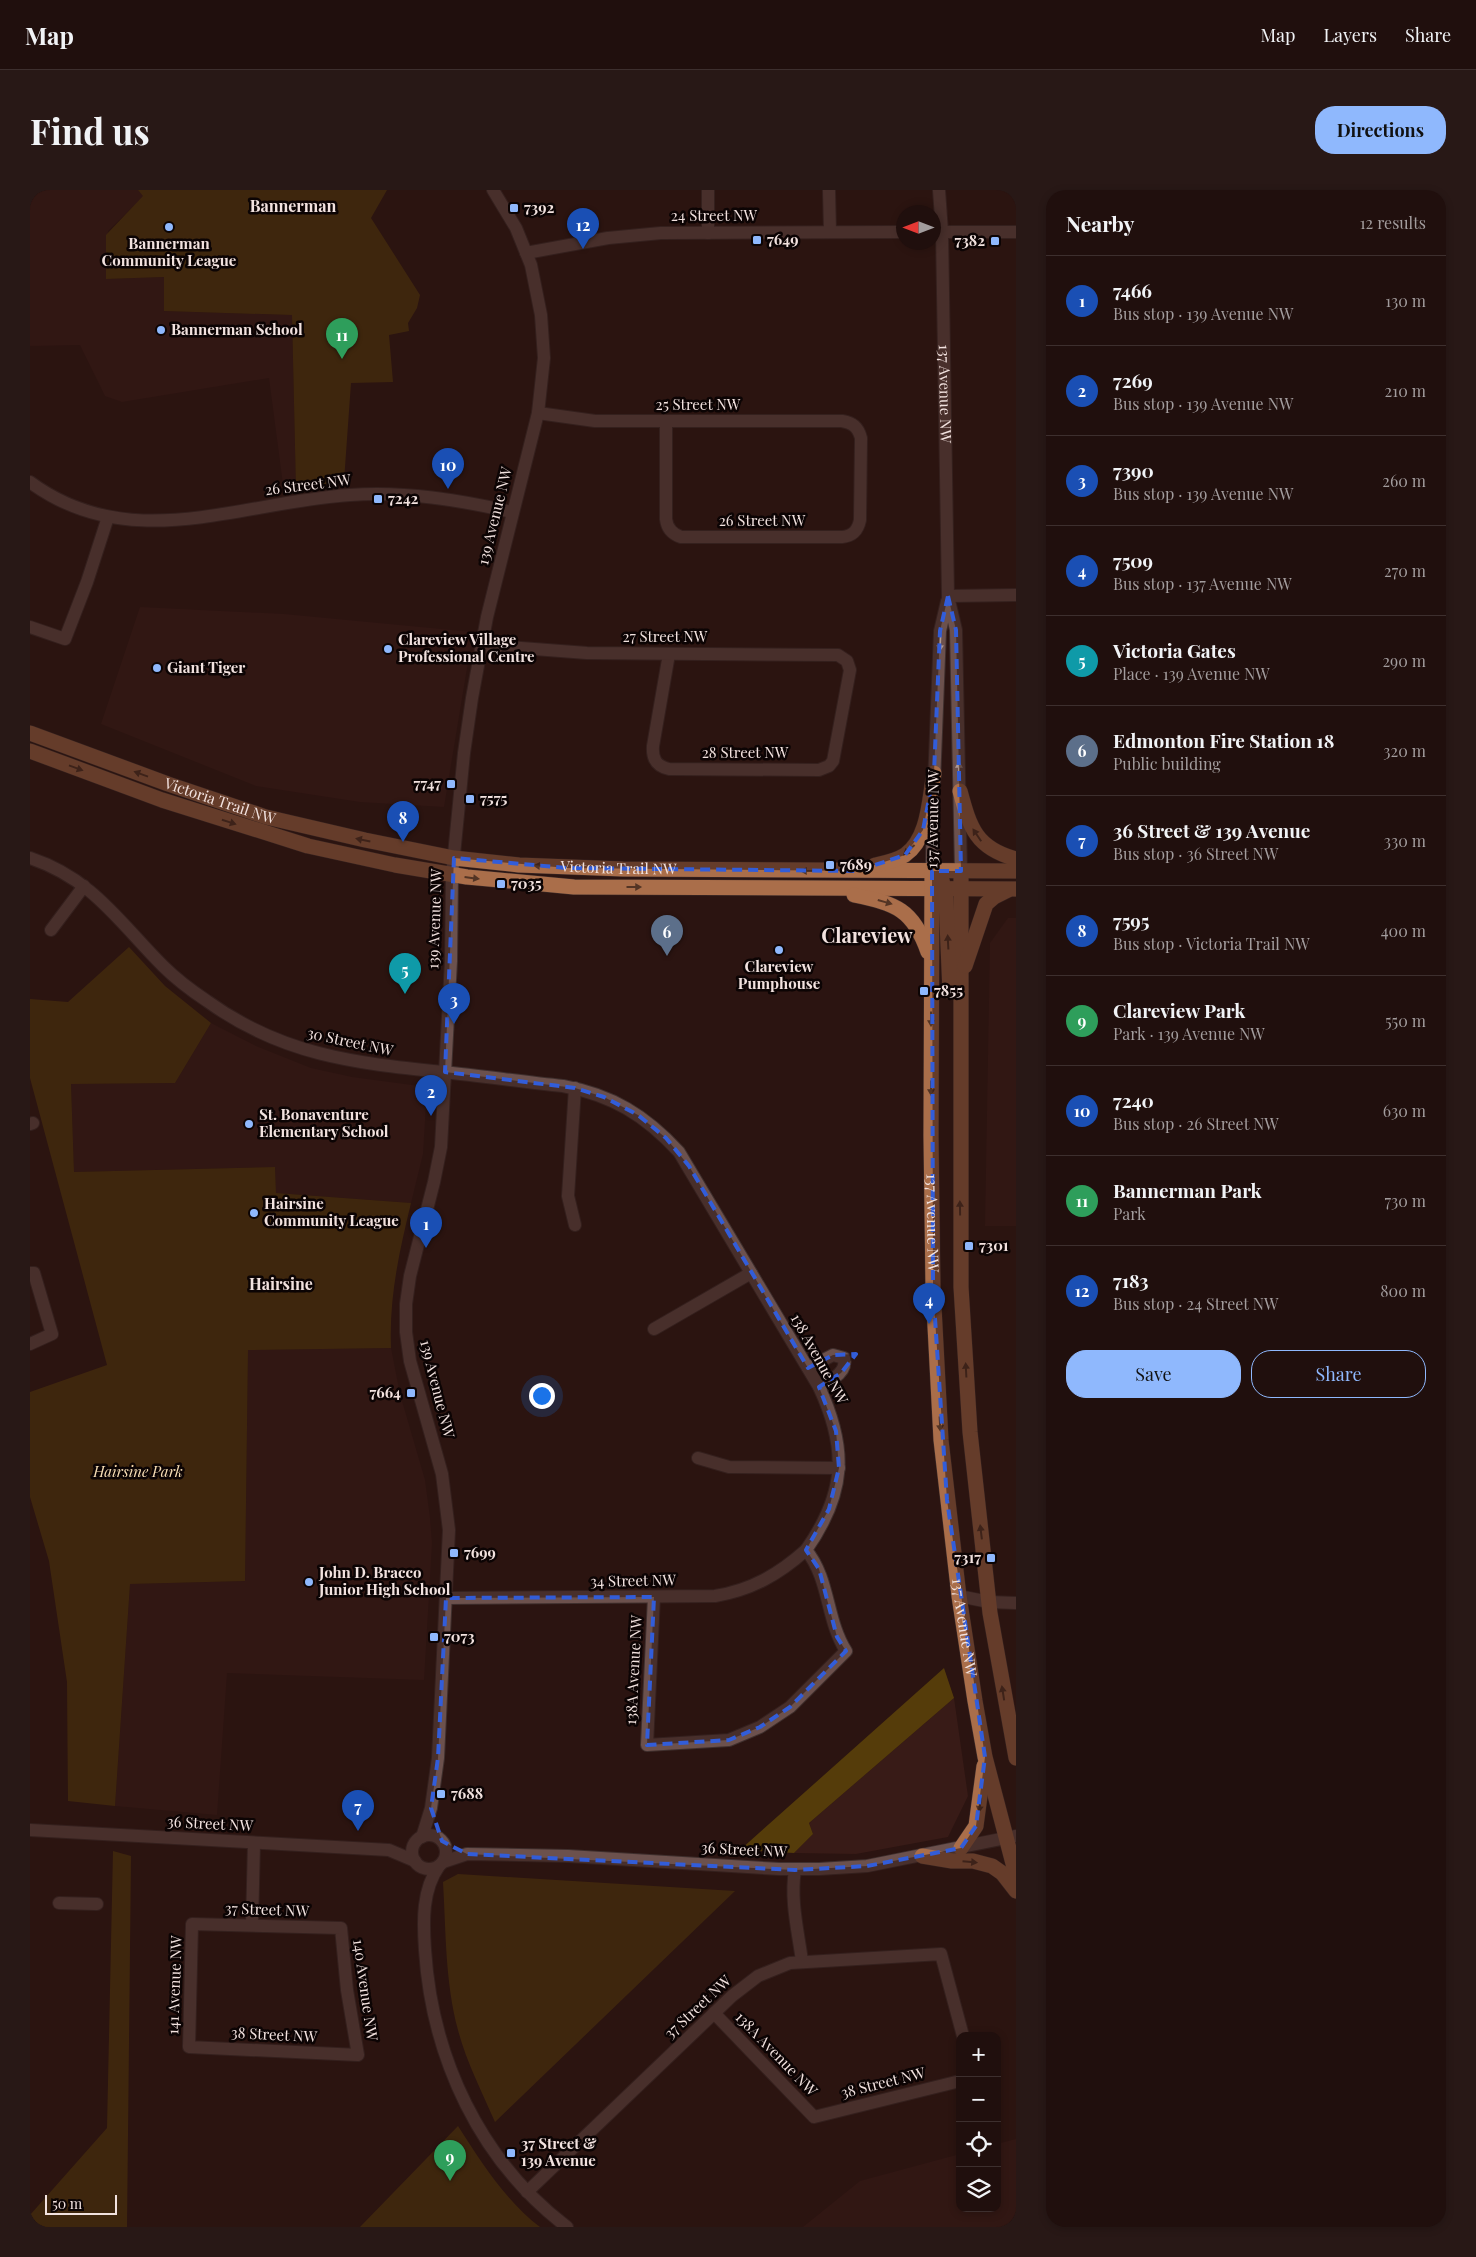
<!DOCTYPE html>
<html lang="en">
<head>
<meta charset="utf-8">
<style>
	:root { --surface:#200f0d; --page:#281816; --text:#f1f3f6; --muted:#a29c9d; --line:#3d2f2e; --accent:#8fb8fd }
	body { margin:0; font-family:"Playfair Display",serif; background:var(--page); color:var(--text) }
	.controls { position:absolute; right:15px; bottom:15px; display:grid; overflow:hidden; border-radius:10px; box-shadow:0 2px 8px #0003 }
	.controls button { width:45px; height:45px; display:grid; place-items:center; padding:0; border:0; border-bottom:1px solid var(--line); background:var(--surface); color:var(--text); font:25px sans-serif }
	.compass { position:absolute; left:866px; top:15px; width:45px; height:45px; border-radius:50%; background:var(--surface); box-shadow:0 2px 8px #0003; rotate:270deg }
	.scale { position:absolute; left:15px; bottom:12px; width:72px; box-sizing:border-box; padding-left:5px; border:2px solid #f2e2df; border-top:0; font-size:14px; line-height:18px; white-space:nowrap; color:#f2e2df; -webkit-text-stroke:4px #0c0404; paint-order:stroke }
	.you { position:absolute; left:511px; top:1205px; width:18px; height:18px; margin:-12px; border:4px solid #fff; border-radius:50%; background:#1a73e8; box-shadow:0 0 0 8px #1a73e833 }
	.badge { display:grid; place-items:center; width:32px; height:32px; border-radius:50%; background:var(--accent); color:#fff; font-size:16px; font-weight:700 }
	.pin { position:absolute; translate:-50% -41px; filter:drop-shadow(0 1px 2px #0008) }
	.pin::after { content:''; position:absolute; top:26px; width:18px; height:15px; background:inherit; clip-path:polygon(0 0,100% 0,50% 100%) }
	.list { margin:0; padding:0; list-style:none }
	h2 { display:flex; justify-content:space-between; align-items:center; height:65px; margin:0; padding:0 20px; font-size:21px }
	h2 small { font-size:16px; font-weight:400; color:var(--muted) }
	.list li { display:grid; grid-template-columns:32px 1fr auto; gap:15px; align-items:center; box-sizing:border-box; height:90px; padding:0 20px; border-top:1px solid var(--line) }
	.list b { display:block; font-size:19px; white-space:nowrap }
	.list p { margin:0; font-size:16px; white-space:nowrap; color:var(--muted) }
	.list em { font-size:16px; font-style:normal; color:var(--muted) }
	.actions { display:flex; gap:10px; padding:15px 20px }
	.actions a { flex:1; padding:11px 0; border:1px solid var(--accent); border-radius:20px; text-align:center; font-size:18px; color:var(--accent) }
	.actions .main { background:var(--accent); color:#111 }
	.icon { flex:none; width:28px; height:28px; fill:none; stroke:currentColor; stroke-width:2; stroke-linecap:round; stroke-linejoin:round }
	.map { position:relative; flex:none; width:986px; height:2037px; overflow:hidden; border-radius:20px }
	header { display:flex; align-items:center; gap:30px; box-sizing:border-box; height:70px; padding:0 25px; background:var(--surface); border-bottom:1px solid var(--line) }
	header strong { font-size:24px }
	nav { display:flex; gap:28px; margin-inline-start:auto; font-size:18px }
	.intro { display:flex; align-items:center; justify-content:space-between; box-sizing:border-box; height:120px; padding:0 30px }
	h1 { margin:0; font-size:35px }
	.button { padding:12px 22px; border-radius:20px; background:var(--accent); color:#111; font-size:18px; font-weight:700 }
	main { display:flex; gap:30px; padding:0 30px }
	aside { flex:1; background:var(--surface); border-radius:20px; box-shadow:0 2px 8px #0003 }
	.map>svg:first-child { display:block }
	.built { fill:#381b17 }
	.green { fill:#553c0a }
	.lines { fill:none; stroke-linecap:round; stroke-linejoin:round }
	.minor-casing { stroke:#3f2f2d; stroke-width:14 }
	.major-casing { stroke:#3f2f2d; stroke-width:16 }
	.minor { stroke:#6c514d; stroke-width:12 }
	.major { stroke:#aa6e4a; stroke-width:15 }
	.oneway { fill:#af9a96 }
	.oneway2 { fill:#533424 }
	.marked { fill:none; stroke:#325dd9; stroke-width:4; stroke-dasharray:10 6; stroke-linejoin:round }
	.poi-dot { fill:#8fb8fd; stroke:#0c0404; stroke-width:2 }
	.labels { text-anchor:middle; stroke-width:5; stroke-linejoin:round; paint-order:stroke }
	.poi-label { font-size:15px; font-weight:bold; fill:#f2e2df; stroke:#0c0404; text-anchor:start }
	.street-label { font-size:15px; fill:#f2e2df; stroke:#0c0404 }
	.park-label { font-size:15px; font-style:italic; fill:#f8deb5; stroke:#0c0404 }
	.neighbourhood-label { font-size:16px; font-weight:bold; fill:#f2e2df; stroke:#0c0404 }
	.district-label { font-size:20px; font-weight:bold; fill:#f2e2df; stroke:#0c0404 }
</style>
</head>
<body>
<header>
<strong>Map</strong>
<nav><a>Map</a><a>Layers</a><a>Share</a></nav>
</header>
<div class="intro"><h1>Find us</h1><a class="button">Directions</a></div>
<main>
<div class="map">
<svg width="986" height="2037" viewBox="0 0 986 2037">
	<rect width="100%" height="100%" fill="#2b1411"/>
	<g class="built">
		<polygon points="0,0 108,0 114,6 78,41 77,89 135,87 134,121 262,125 266,300 254,302 239,188 92,212 75,206 50,155 0,156"/>
		<polygon points="110,417 254,424 443,442 414,617 330,612 226,596 71,534"/>
		<polygon points="978,728 986,728 986,1036 955,1036 960,753"/>
		<polygon points="181,833 226,856 281,878 322,887 397,897 393,964 381,1013 246,1003 245,977 44,982 41,894 145,893"/>
		<polygon points="361,1158 370,1204 395,1290 400,1328 402,1353 394,1490 197,1483 187,1625 85,1616 100,1394 215,1391 218,1160"/>
		<polygon points="924,1508 938,1606 918,1647 826,1664 764,1663 783,1644 779,1633"/>
		<polygon points="986,1949 986,2037 773,2037 830,1991 930,1964 930,2018 967,2018 967,1954"/>
	</g>
	<g class="green">
		<polygon points="108,0 357,0 341,28 390,105 387,118 378,133 379,141 359,145 363,192 321,193 314,291 266,300 262,125 134,121 134,87 76,89 76,45 113,6"/>
		<path d="M99,757L135,796L181,833L145,893L41,894L44,982L245,977L246,1003L381,1013C369,1063 359,1107 361,1158L218,1160L215,1391L100,1394L85,1616L38,1611L37,1492L19,1371L0,1307V1202L77,1175L0,888V809L38,812Z"/>
		<polygon points="914,1478 924,1508 779,1633 783,1644 764,1663 710,1660"/>
		<polygon points="83,1661 101,1666 97,2037 0,2037 0,2025 77,1938"/>
		<path d="M428,1684L705,1701L465,1932C452,1902 436,1871 428,1840C415,1792 416,1741 413,1692Z"/>
		<path d="M428,1936C451,1972 476,2011 510,2037H330Z"/>
	</g>
	<g class="lines">
		<g class="minor-casing">
			<g id="minor">
				<polyline points="678,0 678,43"/>
				<polyline points="799,0 800,42"/>
				<path id="s1" d="M909,0L912,42L918,406L926,440L931,681"/>
				<polyline points="904,42 986,42"/>
				<polyline points="496,63 578,48 631,43 874,42"/>
				<path d="M508,223L565,231H812C823,233 828,237 831,248L830,330C828,340 823,346 812,347H651C642,344 637,338 636,329V231"/>
				<path d="M0,292C100,366 210,312 320,305C375,301 429,310 482,322"/>
				<polyline points="918,406 986,405"/>
				<polyline points="0,437 35,449 57,392 78,327"/>
				<path d="M451,455L557,463L808,465L817,471L820,480L803,571L799,576L789,580L639,579C626,576 622,569 623,556L639,464"/>
				<polyline points="904,593 910,441 917,411"/>
				<path d="M0,668C63,689 89,732 133,776C146,789 162,801 177,811C252,865 324,873 413,882C453,886 493,892 533,896C582,905 615,925 649,962L789,1197C818,1259 816,1303 776,1360C800,1389 796,1430 816,1461L760,1517L730,1537L699,1550L617,1555L624,1407"/>
				<polyline points="902,681 903,618"/>
				<polyline points="21,740 54,696"/>
				<polyline points="545,898 538,1006 545,1035"/>
				<polyline points="0,934 3,933"/>
				<polyline points="0,1083 4,1083 22,1144 0,1154"/>
				<polyline points="624,1139 721,1083"/>
				<path d="M778,1178L803,1165L814,1168C818,1183 799,1191 789,1197"/>
				<polyline points="668,1268 699,1277 809,1278"/>
				<polyline points="929,1406 959,1412 986,1413"/>
				<path d="M416,1408L685,1406C722,1400 749,1384 776,1360"/>
				<polyline points="0,1640 359,1660 385,1671"/>
				<circle cx="399" cy="1662" r="17"/>
				<polyline points="392,1647 401,1618 408,1568 419,1340 412,1284 380,1171 376,1142 376,1114 380,1086 404,992 411,957 421,771 422,685 434,563 442,508 457,427 508,223 514,168 511,125 501,75 486,38 463,0"/>
				<polyline points="413,1672 437,1664 538,1666 750,1679 789,1679 837,1676 986,1646"/>
				<path d="M409,1676C392,1700 393,1731 395,1760C402,1868 450,1971 537,2037"/>
				<path d="M765,1680C760,1710 768,1741 772,1771"/>
				<polyline points="29,1713 67,1714"/>
				<polygon points="162,1734 311,1738 317,1800 328,1865 159,1857"/>
				<polyline points="222,1735 224,1653"/>
				<polyline points="684,1823 784,1927 930,1891"/>
				<polyline points="497,2002 702,1806 728,1786 760,1773 911,1764 933,1846"/>
			</g>
		</g>
		<g class="major-casing">
			<g id="major">
				<path id="s2" d="M0,543L138,594L236,627L335,650L424,668L489,675L593,679L986,681"/>
				<polyline points="0,561 132,610 278,656 365,675 437,687 544,697 986,699"/>
				<path d="M930,601C940,638 946,658 986,669"/>
				<path d="M845,675C855,673 866,671 875,665C899,648 899,609 904,583"/>
				<path id="s3" d="M902,681L901,946L903,1098L911,1250L929,1406L945,1511L955,1567L986,1685"/>
				<polyline points="931,688 931,1097 940,1242 960,1423 986,1568"/>
				<polyline points="912,690 916,709 920,802"/>
				<path d="M824,705C866,714 883,719 898,762"/>
				<polyline points="935,776 956,714 964,707 978,700"/>
				<polyline points="931,1658 946,1636 954,1576"/>
				<polyline points="892,1666 922,1671 943,1671 962,1676 972,1683 986,1701"/>
			</g>
		</g>
		<use href="#minor" class="minor"/>
		<use href="#major" class="major"/>
	</g>
	<defs><path id="oneway-solid" d="M-6-.8H1V-3.2L6.5 0L1 3.2V.8H-6Z" transform="scale(1.25)"/></defs>
	<g class="oneway">
		<use href="#oneway-solid" transform="translate(910 454) rotate(93)"/>
		<use href="#oneway-solid" transform="translate(929 579) rotate(-91)"/>
	</g>
	<g class="oneway2">
		<use href="#oneway-solid" transform="translate(46 578) rotate(20)"/>
		<use href="#oneway-solid" transform="translate(111 584) rotate(-160)"/>
		<use href="#oneway-solid" transform="translate(199 632) rotate(18)"/>
		<use href="#oneway-solid" transform="translate(947 645) rotate(-124)"/>
		<use href="#oneway-solid" transform="translate(333 650) rotate(-168)"/>
		<use href="#oneway-solid" transform="translate(879 660) rotate(138)"/>
		<use href="#oneway-solid" transform="translate(511 676) rotate(-176)"/>
		<use href="#oneway-solid" transform="translate(778 681) rotate(-180)"/>
		<use href="#oneway-solid" transform="translate(442 688) rotate(7)"/>
		<use href="#oneway-solid" transform="translate(604 697)"/>
		<use href="#oneway-solid" transform="translate(855 712) rotate(16)"/>
		<use href="#oneway-solid" transform="translate(918 752) rotate(-93)"/>
		<use href="#oneway-solid" transform="translate(901 829) rotate(90)"/>
		<use href="#oneway-solid" transform="translate(901 898) rotate(90)"/>
		<use href="#oneway-solid" transform="translate(930 1018) rotate(-91)"/>
		<use href="#oneway-solid" transform="translate(936 1180) rotate(-93)"/>
		<use href="#oneway-solid" transform="translate(910 1234) rotate(87)"/>
		<use href="#oneway-solid" transform="translate(951 1342) rotate(-97)"/>
		<use href="#oneway-solid" transform="translate(973 1503) rotate(-99)"/>
		<use href="#oneway-solid" transform="translate(950 1615) rotate(99)"/>
		<use href="#oneway-solid" transform="translate(940 1672) rotate(5)"/>
	</g>
	<path d="M0 0H986V2037H0ZM918,406L926,440L931,681H902L903,1098L917,1310L955,1567L946,1636L931,1658L837,1676L765,1680L437,1664L412,1651L401,1618L408,1568L416,1408L624,1407L617,1555L699,1550L730,1537L760,1517L816,1461L807,1447L789,1379L776,1360L799,1319L809,1278L806,1241L789,1197L811,1183L826,1164L803,1165L778,1178L659,976L636,948L608,925L574,907L545,898L415,882L424,668L537,678L827,681L875,665L893,640L904,583L910,441Z" fill="#2b1411" fill-opacity=".55" fill-rule="evenodd"/>
	<path class="marked" d="M918,406L926,440L931,681H902L903,1098L917,1310L955,1567L946,1636L931,1658L837,1676L765,1680L437,1664L412,1651L401,1618L408,1568L416,1408L624,1407L617,1555L699,1550L730,1537L760,1517L816,1461L807,1447L789,1379L776,1360L799,1319L809,1278L806,1241L789,1197L811,1183L826,1164L803,1165L778,1178L659,976L636,948L608,925L574,907L545,898L415,882L424,668L537,678L827,681L875,665L893,640L904,583L910,441Z"/>
	<g class="poi-dot">
		<rect x="479" y="13" width="10" height="10" rx="2.5"/>
		<circle cx="139" cy="37" r="5"/>
		<rect x="722" y="45" width="10" height="10" rx="2.5"/>
		<rect x="960" y="46" width="10" height="10" rx="2.5"/>
		<circle cx="131" cy="140" r="5"/>
		<rect x="343" y="304" width="10" height="10" rx="2.5"/>
		<circle cx="358" cy="459" r="5"/>
		<circle cx="127" cy="478" r="5"/>
		<rect x="416" y="589" width="10" height="10" rx="2.5"/>
		<rect x="435" y="604" width="10" height="10" rx="2.5"/>
		<rect x="795" y="670" width="10" height="10" rx="2.5"/>
		<rect x="466" y="689" width="10" height="10" rx="2.5"/>
		<circle cx="749" cy="760" r="5"/>
		<rect x="889" y="796" width="10" height="10" rx="2.5"/>
		<circle cx="219" cy="934" r="5"/>
		<circle cx="224" cy="1023" r="5"/>
		<rect x="934" y="1051" width="10" height="10" rx="2.5"/>
		<rect x="376" y="1198" width="10" height="10" rx="2.5"/>
		<rect x="419" y="1358" width="10" height="10" rx="2.5"/>
		<rect x="956" y="1363" width="10" height="10" rx="2.5"/>
		<circle cx="279" cy="1392" r="5"/>
		<rect x="399" y="1442" width="10" height="10" rx="2.5"/>
		<rect x="406" y="1599" width="10" height="10" rx="2.5"/>
		<rect x="476" y="1958" width="10" height="10" rx="2.5"/>
	</g>
	<g class="labels">
		<g class="poi-label">
			<text x="494" y="23">7392</text>
			<text x="737" y="55">7649</text>
			<text x="955" y="56" text-anchor="end">7382</text>
			<text x="139" y="59" text-anchor="middle">Bannerman<tspan x="139" dy="17">Community League</tspan></text>
			<text x="141" y="145">Bannerman School</text>
			<text x="358" y="314">7242</text>
			<text x="368" y="455">Clareview Village<tspan x="368" dy="17">Professional Centre</tspan></text>
			<text x="137" y="483">Giant Tiger</text>
			<text x="411" y="599" text-anchor="end">7747</text>
			<text x="450" y="614">7575</text>
			<text x="810" y="680">7689</text>
			<text x="481" y="699">7035</text>
			<text x="749" y="782" text-anchor="middle">Clareview<tspan x="749" dy="17">Pumphouse</tspan></text>
			<text x="904" y="806">7855</text>
			<text x="229" y="930">St. Bonaventure<tspan x="229" dy="17">Elementary School</tspan></text>
			<text x="234" y="1019">Hairsine<tspan x="234" dy="17">Community League</tspan></text>
			<text x="949" y="1061">7301</text>
			<text x="371" y="1208" text-anchor="end">7664</text>
			<text x="434" y="1368">7699</text>
			<text x="951" y="1373" text-anchor="end">7317</text>
			<text x="289" y="1388">John D. Bracco<tspan x="289" dy="17">Junior High School</tspan></text>
			<text x="414" y="1452">7073</text>
			<text x="421" y="1609">7688</text>
			<text x="491" y="1959">37 Street &amp;<tspan x="491" dy="17">139 Avenue</tspan></text>
		</g>
		<g class="street-label">
			<text x="684" y="31">24 Street NW</text>
			<text dy="5" stroke="none"><textPath href="#s1" startOffset="204">137 Avenue NW</textPath></text>
			<text x="668" y="220">25 Street NW</text>
			<text transform="translate(278 295) rotate(-7)" y="5">26 Street NW</text>
			<text transform="translate(465 326) rotate(-76)" y="5">139 Avenue NW</text>
			<text x="732" y="336">26 Street NW</text>
			<text x="635" y="452">27 Street NW</text>
			<text x="715" y="568">28 Street NW</text>
			<text dy="5" stroke="none"><textPath href="#s2" startOffset="202">Victoria Trail NW</textPath></text>
			<text transform="translate(903 629) rotate(-89)" y="5">137 Avenue NW</text>
			<text dy="5" stroke="none"><textPath href="#s2" startOffset="608">Victoria Trail NW</textPath></text>
			<text transform="translate(405 729) rotate(-88)" y="5">139 Avenue NW</text>
			<text transform="translate(320 852) rotate(12)" y="5">30 Street NW</text>
			<text dy="5" stroke="none"><textPath href="#s3" startOffset="352">137 Avenue NW</textPath></text>
			<text transform="translate(789 1169) rotate(61)" y="5">138 Avenue NW</text>
			<text transform="translate(407 1199) rotate(76)" y="5">139 Avenue NW</text>
			<text transform="translate(603 1391) rotate(-1)" y="5">34 Street NW</text>
			<text dy="5" stroke="none"><textPath href="#s3" startOffset="758">137 Avenue NW</textPath></text>
			<text transform="translate(604 1480) rotate(-87)" y="5">138A Avenue NW</text>
			<text transform="translate(180 1634) rotate(3)" y="5">36 Street NW</text>
			<text transform="translate(714 1660) rotate(3)" y="5">36 Street NW</text>
			<text transform="translate(237 1720) rotate(2)" y="5">37 Street NW</text>
			<text transform="translate(145 1795) rotate(-88)" y="5">141 Avenue NW</text>
			<text transform="translate(335 1800) rotate(82)" y="5">140 Avenue NW</text>
			<text transform="translate(668 1817) rotate(-43)" y="5">37 Street NW</text>
			<text transform="translate(244 1845) rotate(3)" y="5">38 Street NW</text>
			<text transform="translate(746 1864) rotate(46)" y="5">138A Avenue NW</text>
			<text transform="translate(853 1893) rotate(-14)" y="5">38 Street NW</text>
		</g>
		<g class="park-label">
			<text x="108" y="1287">Hairsine Park</text>
		</g>
		<g class="neighbourhood-label">
			<text x="263" y="22">Bannerman</text>
			<text x="251" y="1100">Hairsine</text>
		</g>
		<g class="district-label">
			<text x="837" y="753">Clareview</text>
		</g>
	</g>
</svg>
<div class="controls">
<button>+</button>
<button>−</button>
<button><svg class="icon" aria-label="locate" viewBox="0 0 24 24"><circle cx="12" cy="12" r="6"/><path d="M12 2v4M12 18v4M2 12h4M18 12h4"/></svg></button>
<button><svg class="icon" aria-label="layers" viewBox="0 0 24 24"><path d="M12 4l9 5-9 5-9-5zM3 14l9 5 9-5"/></svg></button>
</div>
<svg class="compass" viewBox="-18 -18 36 36"><path d="M0-13l5 13h-10z" fill="#e53935"/><path d="M0 13l5-13h-10z" fill="#a29c9d"/></svg>
<div class="scale">50 m</div>
<div class="you"></div>
<div class="pin badge" style="left:396px;top:1058px;background:#1a4fb4">1</div>
<div class="pin badge" style="left:401px;top:926px;background:#1a4fb4">2</div>
<div class="pin badge" style="left:424px;top:834px;background:#1a4fb4">3</div>
<div class="pin badge" style="left:899px;top:1134px;background:#1a4fb4">4</div>
<div class="pin badge" style="left:375px;top:804px;background:#0f9aa8">5</div>
<div class="pin badge" style="left:637px;top:766px;background:#5c6f8a">6</div>
<div class="pin badge" style="left:328px;top:1641px;background:#1a4fb4">7</div>
<div class="pin badge" style="left:373px;top:652px;background:#1a4fb4">8</div>
<div class="pin badge" style="left:420px;top:1991px;background:#2e9e5b">9</div>
<div class="pin badge" style="left:418px;top:299px;background:#1a4fb4">10</div>
<div class="pin badge" style="left:312px;top:169px;background:#2e9e5b">11</div>
<div class="pin badge" style="left:553px;top:59px;background:#1a4fb4">12</div>
</div>
<aside>
<h2>Nearby<small>12 results</small></h2>
<ul class="list">
<li><span class="badge" style="background:#1a4fb4">1</span><div><b>7466</b><p>Bus stop · 139 Avenue NW</p></div><em>130 m</em></li>
<li><span class="badge" style="background:#1a4fb4">2</span><div><b>7269</b><p>Bus stop · 139 Avenue NW</p></div><em>210 m</em></li>
<li><span class="badge" style="background:#1a4fb4">3</span><div><b>7390</b><p>Bus stop · 139 Avenue NW</p></div><em>260 m</em></li>
<li><span class="badge" style="background:#1a4fb4">4</span><div><b>7509</b><p>Bus stop · 137 Avenue NW</p></div><em>270 m</em></li>
<li><span class="badge" style="background:#0f9aa8">5</span><div><b>Victoria Gates</b><p>Place · 139 Avenue NW</p></div><em>290 m</em></li>
<li><span class="badge" style="background:#5c6f8a">6</span><div><b>Edmonton Fire Station 18</b><p>Public building</p></div><em>320 m</em></li>
<li><span class="badge" style="background:#1a4fb4">7</span><div><b>36 Street &amp; 139 Avenue</b><p>Bus stop · 36 Street NW</p></div><em>330 m</em></li>
<li><span class="badge" style="background:#1a4fb4">8</span><div><b>7595</b><p>Bus stop · Victoria Trail NW</p></div><em>400 m</em></li>
<li><span class="badge" style="background:#2e9e5b">9</span><div><b>Clareview Park</b><p>Park · 139 Avenue NW</p></div><em>550 m</em></li>
<li><span class="badge" style="background:#1a4fb4">10</span><div><b>7240</b><p>Bus stop · 26 Street NW</p></div><em>630 m</em></li>
<li><span class="badge" style="background:#2e9e5b">11</span><div><b>Bannerman Park</b><p>Park</p></div><em>730 m</em></li>
<li><span class="badge" style="background:#1a4fb4">12</span><div><b>7183</b><p>Bus stop · 24 Street NW</p></div><em>800 m</em></li>
</ul>
<div class="actions"><a class="main">Save</a><a>Share</a></div>
</aside>
</main>
</body>
</html>
